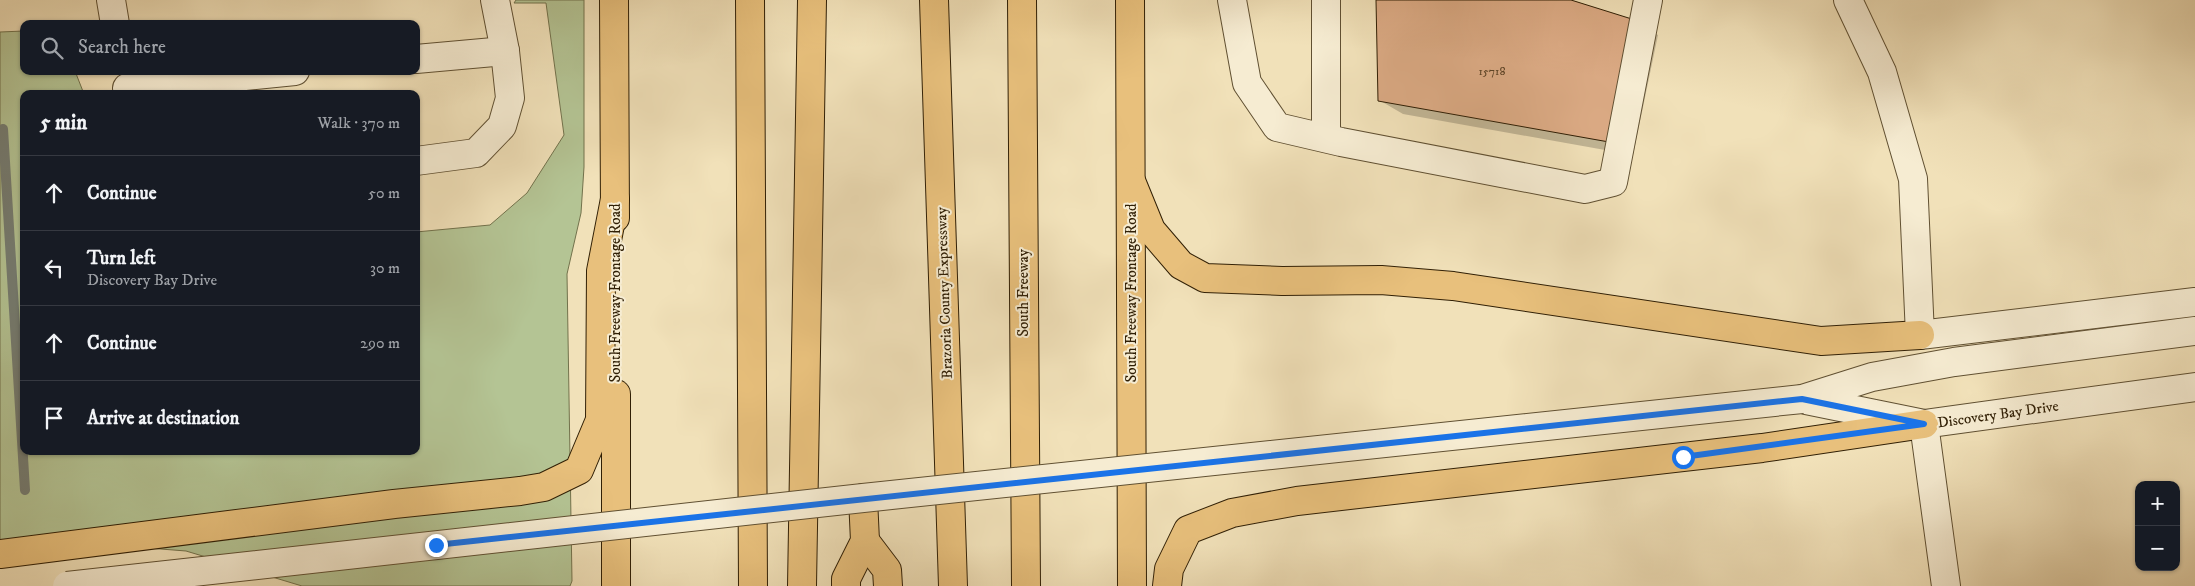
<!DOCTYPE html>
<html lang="en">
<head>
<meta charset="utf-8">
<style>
	:root { --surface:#171b24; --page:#20242c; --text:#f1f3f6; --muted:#9ea1a6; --line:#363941 }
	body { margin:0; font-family:"IM FELL DW Pica",serif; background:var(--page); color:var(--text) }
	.controls { position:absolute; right:15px; bottom:15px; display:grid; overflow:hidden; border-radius:10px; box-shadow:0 1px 4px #0004 }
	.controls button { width:45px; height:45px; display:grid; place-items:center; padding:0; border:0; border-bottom:1px solid var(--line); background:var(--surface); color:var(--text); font:25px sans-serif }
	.stop { position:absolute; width:15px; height:15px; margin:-11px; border:4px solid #1a73e8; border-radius:50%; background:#fff }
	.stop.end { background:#1a73e8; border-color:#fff; box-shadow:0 1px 5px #0008 }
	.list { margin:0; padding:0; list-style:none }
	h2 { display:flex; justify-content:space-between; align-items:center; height:65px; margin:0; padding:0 20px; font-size:21px }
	h2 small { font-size:16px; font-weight:400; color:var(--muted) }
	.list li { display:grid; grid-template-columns:32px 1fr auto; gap:15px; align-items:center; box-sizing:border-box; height:75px; padding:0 20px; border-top:1px solid var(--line) }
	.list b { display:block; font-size:19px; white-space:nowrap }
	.list p { margin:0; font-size:16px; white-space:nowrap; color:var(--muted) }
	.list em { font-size:16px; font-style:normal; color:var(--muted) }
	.icon { flex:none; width:28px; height:28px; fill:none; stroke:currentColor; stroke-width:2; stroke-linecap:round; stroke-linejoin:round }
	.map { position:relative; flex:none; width:2195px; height:586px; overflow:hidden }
	.search { position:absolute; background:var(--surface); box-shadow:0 1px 4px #0004; left:20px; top:20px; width:400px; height:55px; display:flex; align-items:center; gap:12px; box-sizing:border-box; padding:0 18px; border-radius:10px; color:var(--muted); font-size:19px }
	.panel { position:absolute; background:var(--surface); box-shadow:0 1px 4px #0004; left:20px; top:90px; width:400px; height:365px; border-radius:10px }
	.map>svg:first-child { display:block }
	.green { fill:#b4c494; stroke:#72724c }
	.shadow { fill:#0003 }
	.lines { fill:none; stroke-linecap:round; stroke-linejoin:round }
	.stream { stroke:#747c72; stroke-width:10 }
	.building { fill:#dbaa84; stroke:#301f05 }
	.minor-casing { stroke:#605032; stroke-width:30 }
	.major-casing { stroke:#301f05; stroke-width:30 }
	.highway-casing { stroke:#301f05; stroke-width:30 }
	.minor { stroke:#f6ecd2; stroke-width:28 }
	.major { stroke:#e8c07c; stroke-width:28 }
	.highway { stroke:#e8c07c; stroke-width:28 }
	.minor-bridge-casing { stroke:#605032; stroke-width:30; stroke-linecap:butt }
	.minor-bridge { stroke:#f6ecd2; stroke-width:28 }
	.route { stroke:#1a73e8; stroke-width:6 }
	.labels { text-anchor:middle; stroke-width:4; stroke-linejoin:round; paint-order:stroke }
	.number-label { font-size:12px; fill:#5b4225 }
	.street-label { font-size:15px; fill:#301f05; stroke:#f6ecd2 }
</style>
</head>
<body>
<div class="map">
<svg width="2195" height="586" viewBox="0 0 2195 586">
	<rect width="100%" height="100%" fill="#f1e1b9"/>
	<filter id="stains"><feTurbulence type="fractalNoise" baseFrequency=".004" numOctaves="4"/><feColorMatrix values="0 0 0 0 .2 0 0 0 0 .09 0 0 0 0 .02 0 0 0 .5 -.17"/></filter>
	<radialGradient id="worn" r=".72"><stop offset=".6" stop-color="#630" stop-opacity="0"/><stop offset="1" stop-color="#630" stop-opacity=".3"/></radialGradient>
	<polygon class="green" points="516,0 584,0 584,167 581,213 567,274 572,581 570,586 302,586 186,551 72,542 0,542 0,32 24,31 24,71 75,71 84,94 24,94 24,451 416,451 416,232 490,225 527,193 564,135 546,3 514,3"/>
	<polygon class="shadow" points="1377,0 1572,0 1634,21 1658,35 1633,155 1403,114 1379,100"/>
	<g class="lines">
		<polyline class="stream" points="3,129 25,490"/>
	</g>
	<polygon class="building" points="1376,0 1571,0 1635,20 1609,142 1378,101"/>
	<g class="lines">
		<g class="minor-casing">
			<g id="minor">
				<polyline points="111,0 115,24"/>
				<polyline points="1232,0 1247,83 1277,127 1341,142 1585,189 1613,182 1648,0"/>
				<polyline points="1326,0 1326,138"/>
				<polyline points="1848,0 1882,72 1913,179 1920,335 2195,302"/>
				<polyline points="416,59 505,51"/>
				<polyline points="127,88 295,71"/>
				<polyline points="416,161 476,153 502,126 510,98 505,51 495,0"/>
				<polyline points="1802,399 1872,377 1954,362 2195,331"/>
				<polyline points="1806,400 1924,424 2195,387"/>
				<polyline points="1924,424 1946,586"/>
			</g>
		</g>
		<g class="major-casing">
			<g id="major">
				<polyline points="614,0 615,218"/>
				<polyline points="1130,0 1132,586"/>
				<polyline points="1131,181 1151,230 1181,265 1205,278 1282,281 1381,280 1453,286 1821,341 1920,335"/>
				<polyline points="616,394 616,586"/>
				<polyline points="0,554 394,504 520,491 544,487 579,470 600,420 601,271 615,199"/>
				<polyline points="1167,586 1169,569 1188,530 1232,513 1297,501 1762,448 1924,424"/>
			</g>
		</g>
		<g class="highway-casing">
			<g id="highway">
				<polyline points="750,0 753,586"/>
				<polyline points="934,0 953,586"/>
				<polyline points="1022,0 1026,586"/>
				<polyline points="865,541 887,570 888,586"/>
				<polyline points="802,586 812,0"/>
				<polyline points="846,586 846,579 865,541 863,498"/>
			</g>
		</g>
		<use href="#minor" class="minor"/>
		<use href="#major" class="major"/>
		<use href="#highway" class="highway"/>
		<g class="minor-bridge-casing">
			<polyline id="minor-bridge" points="67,586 863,498 1802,399"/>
		</g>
		<use href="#minor-bridge" class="minor-bridge"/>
	</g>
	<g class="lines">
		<polyline class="route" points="436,545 1802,399 1924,424 1683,457"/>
	</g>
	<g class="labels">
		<g class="number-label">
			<text x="1492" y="75">15718</text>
		</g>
		<g class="street-label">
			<text transform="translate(615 293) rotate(-90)" y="5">South Freeway Frontage Road</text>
			<text transform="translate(944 293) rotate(-92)" y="5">Brazoria County Expressway</text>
			<text transform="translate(1023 293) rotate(-90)" y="5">South Freeway</text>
			<text transform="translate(1131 293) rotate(-90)" y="5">South Freeway Frontage Road</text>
			<text transform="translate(1998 414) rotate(-8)" y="5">Discovery Bay Drive</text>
		</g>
	</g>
	<rect width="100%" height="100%" filter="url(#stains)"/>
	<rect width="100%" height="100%" fill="url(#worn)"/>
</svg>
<div class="controls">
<button>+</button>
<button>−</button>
</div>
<div class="stop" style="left:1683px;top:457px"></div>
<div class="stop end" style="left:436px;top:545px"></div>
<div class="search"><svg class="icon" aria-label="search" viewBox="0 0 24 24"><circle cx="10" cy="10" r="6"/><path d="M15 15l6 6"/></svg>Search here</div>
<section class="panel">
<h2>5 min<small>Walk · 370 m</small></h2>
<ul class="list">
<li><svg class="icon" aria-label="ahead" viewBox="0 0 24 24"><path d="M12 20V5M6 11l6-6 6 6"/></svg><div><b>Continue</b></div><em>50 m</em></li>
<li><svg class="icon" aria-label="left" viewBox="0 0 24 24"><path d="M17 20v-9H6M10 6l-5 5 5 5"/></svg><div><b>Turn left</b><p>Discovery Bay Drive</p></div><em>30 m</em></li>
<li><svg class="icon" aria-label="ahead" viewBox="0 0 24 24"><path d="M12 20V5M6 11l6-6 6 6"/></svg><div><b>Continue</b></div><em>290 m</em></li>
<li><svg class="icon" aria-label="arrive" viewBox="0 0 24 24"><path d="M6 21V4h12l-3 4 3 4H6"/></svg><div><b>Arrive at destination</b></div></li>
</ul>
</section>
</div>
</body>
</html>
